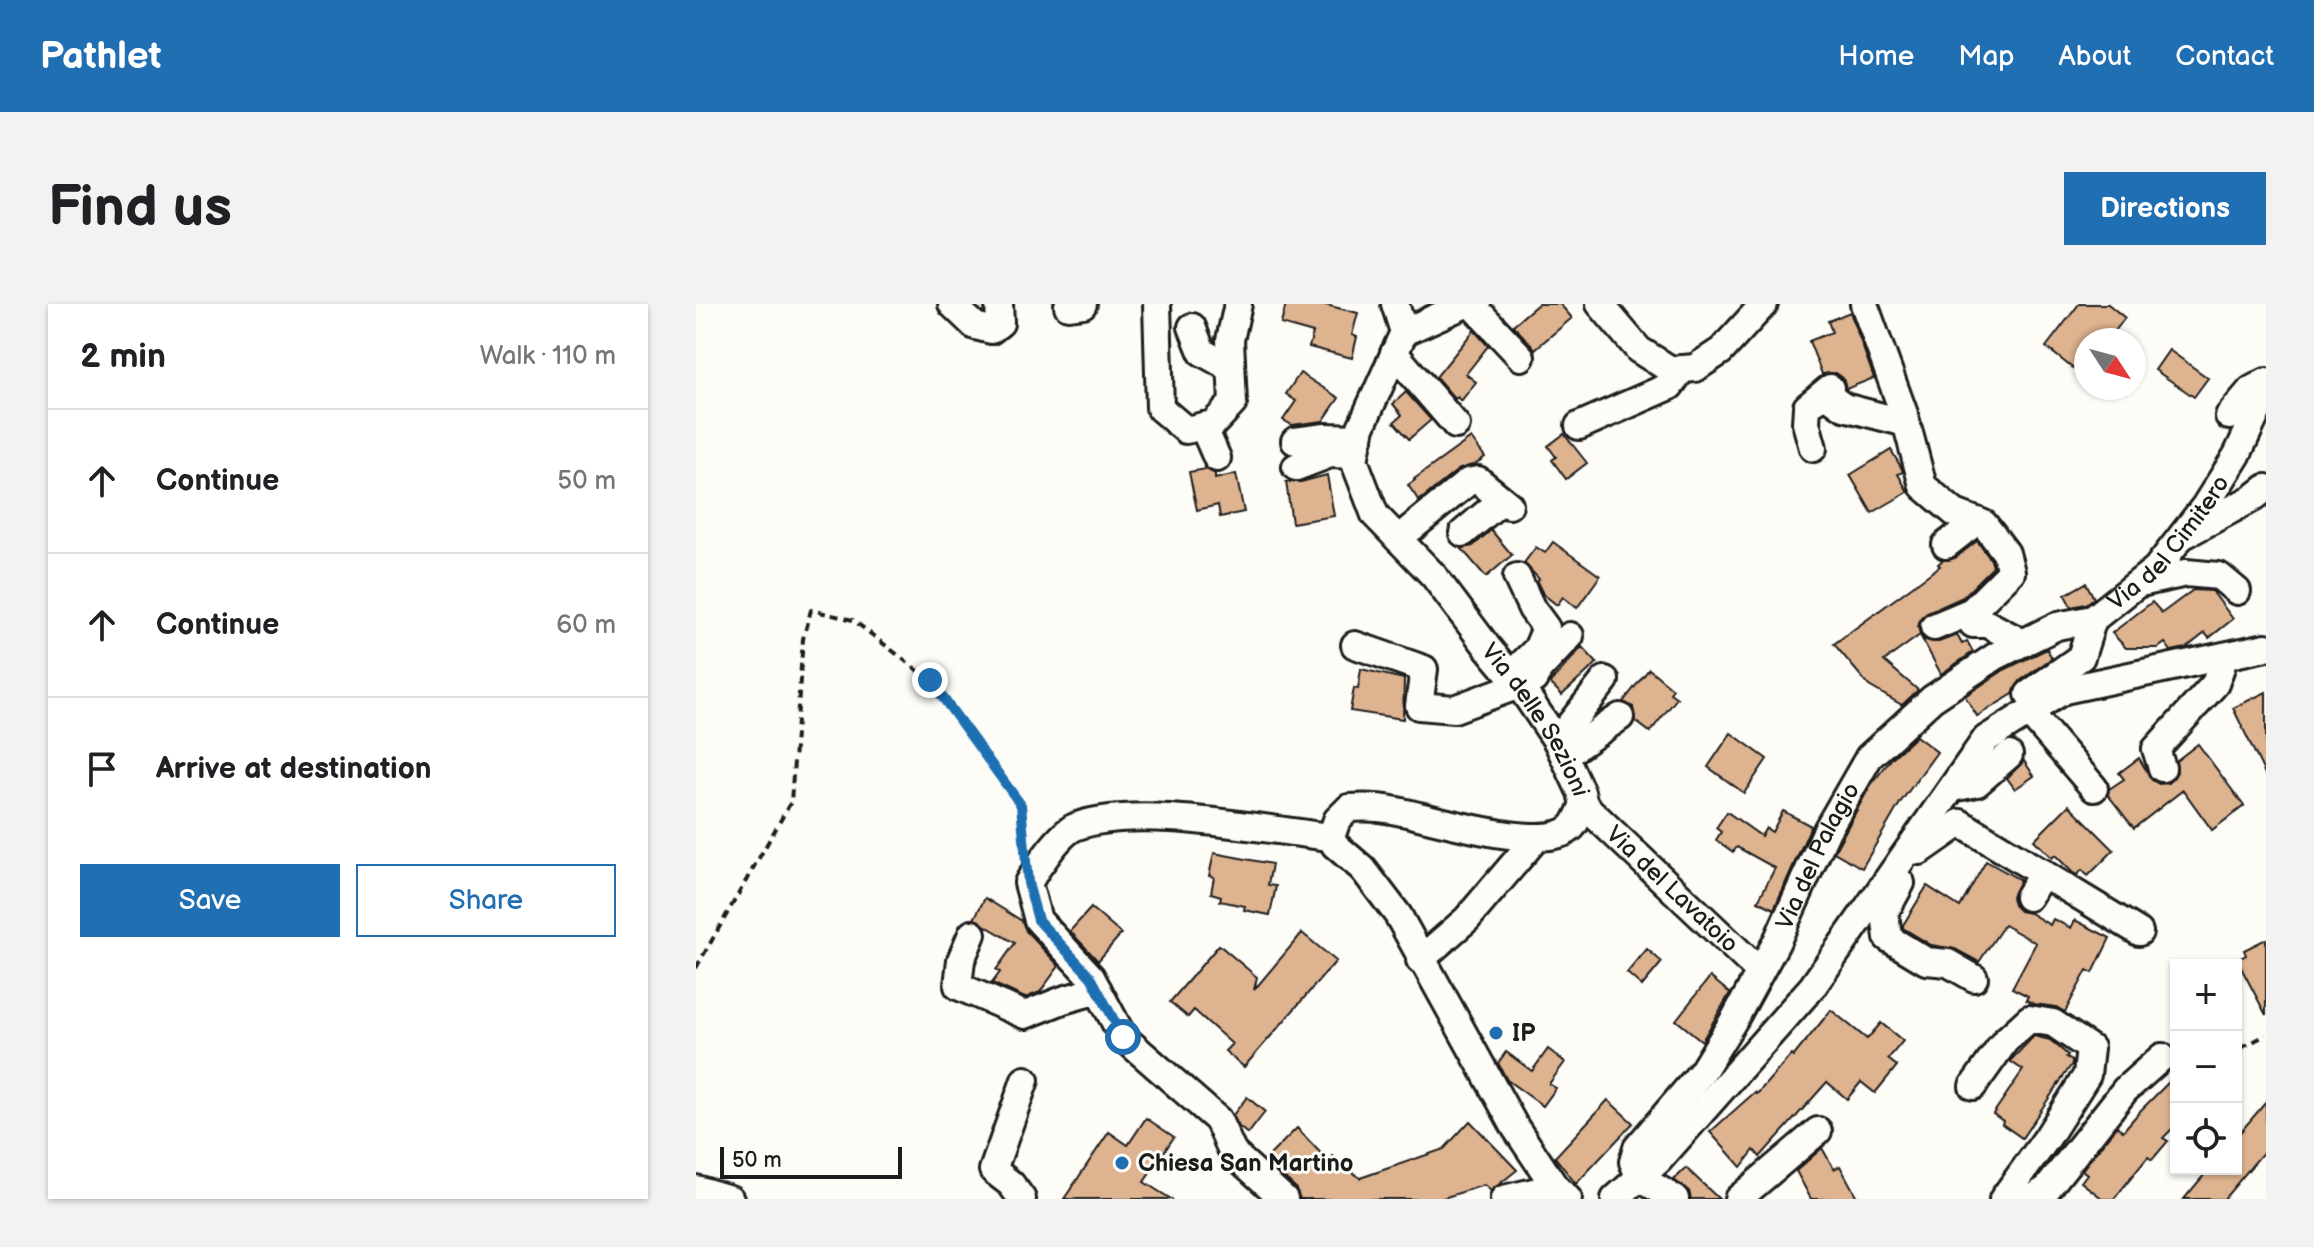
<!DOCTYPE html>
<html lang="en">
<head>
<meta charset="utf-8">
<style>
	:root { --surface:#fff; --page:#f2f2f2; --text:#202124; --muted:#757577; --line:#e0e0e0; --accent:#1f6fb2 }
	body { margin:0; font-family:"Balsamiq Sans",sans-serif; background:var(--page); color:var(--text) }
	.controls { position:absolute; right:24px; bottom:24px; display:grid; overflow:hidden; border-radius:0px; box-shadow:0 2px 6px #0004 }
	.controls button { width:72px; height:72px; display:grid; place-items:center; padding:0; border:0; border-bottom:2px solid var(--line); background:var(--surface); color:var(--text); font:40px sans-serif }
	.compass { position:absolute; left:1378px; top:24px; width:72px; height:72px; border-radius:50%; background:var(--surface); box-shadow:0 2px 6px #0004; rotate:126deg }
	.scale { position:absolute; left:24px; bottom:20px; width:182px; box-sizing:border-box; padding-left:8px; border:4px solid #1c1c1c; border-top:0; font-size:22px; line-height:28px; white-space:nowrap; color:#1c1c1c; -webkit-text-stroke:6px #fdfcf7; paint-order:stroke }
	.stop { position:absolute; width:24px; height:24px; margin:-18px; border:6px solid #1f6fb2; border-radius:50%; background:#fff }
	.stop.end { background:#1f6fb2; border-color:#fff; box-shadow:0 2px 8px #0008 }
	.list { margin:0; padding:0; list-style:none }
	h2 { display:flex; justify-content:space-between; align-items:center; height:104px; margin:0; padding:0 32px; font-size:34px }
	h2 small { font-size:26px; font-weight:400; color:var(--muted) }
	.list li { display:grid; grid-template-columns:52px 1fr auto; gap:24px; align-items:center; box-sizing:border-box; height:144px; padding:0 32px; border-top:2px solid var(--line) }
	.list b { display:block; font-size:30px; white-space:nowrap }
	.list em { font-size:26px; font-style:normal; color:var(--muted) }
	.actions { display:flex; gap:16px; padding:24px 32px }
	.actions a { flex:1; padding:18px 0; border:2px solid var(--accent); border-radius:0px; text-align:center; font-size:28px; color:var(--accent) }
	.actions .main { background:var(--accent); color:#fff }
	.icon { flex:none; width:44px; height:44px; fill:none; stroke:currentColor; stroke-width:2; stroke-linecap:round; stroke-linejoin:round }
	.map { position:relative; flex:none; width:1570px; height:895px; overflow:hidden; border-radius:0px }
	header { display:flex; align-items:center; gap:48px; box-sizing:border-box; height:112px; padding:0 40px; background:var(--accent); color:#fff }
	header strong { font-size:38px }
	nav { display:flex; gap:44px; margin-inline-start:auto; font-size:28px }
	.intro { display:flex; align-items:center; justify-content:space-between; box-sizing:border-box; height:192px; padding:0 48px }
	h1 { margin:0; font-size:56px }
	.button { padding:20px 36px; border-radius:0px; background:var(--accent); color:#fff; font-size:28px; font-weight:700 }
	main { display:flex; gap:48px; padding:0 48px }
	aside { flex:1; background:var(--surface); border-radius:0px; box-shadow:0 2px 6px #0004 }
	.map>svg:first-child { display:block }
	.building { fill:#deb38f; stroke:#1c1c1c; stroke-width:2 }
	.lines { fill:none; stroke-linecap:round; stroke-linejoin:round }
	.minor-casing { stroke:#1c1c1c; stroke-width:32 }
	.path { stroke:#1c1c1c; stroke-width:4; stroke-dasharray:8 6; stroke-linecap:butt }
	.minor { stroke:#fdfcf7; stroke-width:26 }
	.route { stroke:#1f6fb2; stroke-width:10 }
	.poi-dot { fill:#1f6fb2; stroke:#fdfcf7; stroke-width:3 }
	.labels { text-anchor:middle; stroke-width:6; stroke-linejoin:round; paint-order:stroke }
	.street-label { font-size:24px; fill:#1c1c1c; stroke:#fdfcf7 }
	.poi-label { font-size:24px; font-weight:bold; fill:#1c1c1c; stroke:#fdfcf7; text-anchor:start }
</style>
</head>
<body>
<header>
<strong>Pathlet</strong>
<nav><a>Home</a><a>Map</a><a>About</a><a>Contact</a></nav>
</header>
<div class="intro"><h1>Find us</h1><a class="button">Directions</a></div>
<main>
<aside>
<h2>2 min<small>Walk · 110 m</small></h2>
<ul class="list">
<li><svg class="icon" aria-label="ahead" viewBox="0 0 24 24"><path d="M12 20V5M6 11l6-6 6 6"/></svg><div><b>Continue</b></div><em>50 m</em></li>
<li><svg class="icon" aria-label="ahead" viewBox="0 0 24 24"><path d="M12 20V5M6 11l6-6 6 6"/></svg><div><b>Continue</b></div><em>60 m</em></li>
<li><svg class="icon" aria-label="arrive" viewBox="0 0 24 24"><path d="M6 21V4h12l-3 4 3 4H6"/></svg><div><b>Arrive at destination</b></div></li>
</ul>
<div class="actions"><a class="main">Save</a><a>Share</a></div>
</aside>
<div class="map">
<svg width="1570" height="895" viewBox="0 0 1570 895">
	<rect width="100%" height="100%" fill="#fdfcf7"/>
	<filter id="ink" filterUnits="userSpaceOnUse"><feTurbulence type="fractalNoise" baseFrequency=".0125" numOctaves="2"/><feDisplacementMap in="SourceGraphic" scale="16" xChannelSelector="R" yChannelSelector="G"/><feConvolveMatrix kernelMatrix="1 2 1 2 8 2 1 2 1" color-interpolation-filters="sRGB"/></filter>
	<g filter="url(#ink)">
		<g class="building">
			<polygon points="590,0 626,0 662,9 656,31 661,33 656,54 613,43 617,29 585,20"/>
			<polygon points="842,0 864,0 876,14 839,45 817,21"/>
			<polygon points="1383,0 1412,0 1429,14 1412,36 1390,36 1390,75 1350,43"/>
			<polygon points="1154,8 1178,74 1150,85 1147,74 1140,69 1126,70 1113,37 1136,28 1132,17"/>
			<polygon points="778,26 792,42 770,70 780,78 765,97 761,93 759,95 740,73"/>
			<polygon points="1473,46 1512,74 1498,93 1459,66"/>
			<polygon points="604,69 643,94 627,117 596,121 587,116 600,97 590,90"/>
			<polygon points="710,88 735,116 713,135 698,118 706,111 697,100"/>
			<polygon points="868,130 891,159 870,175 856,156 860,153 852,142"/>
			<polygon points="775,134 789,153 779,160 762,166 723,197 712,181 719,176 718,175"/>
			<polygon points="1195,146 1205,163 1207,168 1202,170 1212,188 1176,209 1154,171"/>
			<polygon points="510,165 519,170 519,175 540,170 548,208 524,213 522,201 501,206 493,168"/>
			<polygon points="631,171 638,212 596,219 590,178 605,178"/>
			<polygon points="795,226 816,251 790,273 765,244 777,242"/>
			<polygon points="1281,237 1295,256 1297,263 1267,293 1231,309 1225,314 1222,322 1224,330 1229,336 1243,338 1261,331 1266,340 1271,337 1277,348 1245,370 1224,331 1188,357 1222,386 1206,401 1173,382 1138,340 1244,262 1242,260 1247,256 1259,254"/>
			<polygon points="857,238 904,272 881,304 867,293 861,301 847,290 841,278 843,275 828,259 840,243 849,249"/>
			<polygon points="1390,279 1398,294 1390,300 1375,303 1369,291"/>
			<polygon points="1497,286 1516,287 1537,315 1513,334 1509,329 1490,344 1475,347 1469,339 1462,344 1430,344 1416,329 1456,298 1466,309"/>
			<polygon points="886,343 901,359 866,391 854,379"/>
			<polygon points="1351,345 1356,354 1324,377 1317,390 1281,412 1269,392 1308,366"/>
			<polygon points="665,365 708,375 707,415 654,407 658,384 662,385"/>
			<polygon points="953,365 977,385 974,389 981,394 954,428 939,417 937,403 927,398"/>
			<polygon points="1570,388 1570,472 1537,404"/>
			<polygon points="1035,429 1071,455 1048,489 1012,463"/>
			<polygon points="1220,432 1241,448 1204,499 1166,564 1138,548 1174,482 1196,454"/>
			<polygon points="1502,440 1548,502 1516,526 1487,486 1438,524 1412,491 1413,485 1428,475 1423,469 1443,454 1456,476 1463,480 1472,479 1481,468 1480,457"/>
			<polygon points="1328,457 1338,472 1319,485 1311,474"/>
			<polygon points="1373,501 1418,546 1392,572 1386,566 1381,571 1377,569 1359,551 1356,554 1338,536"/>
			<polygon points="1087,507 1115,522 1078,605 1062,597 1079,564 1041,543 1037,548 1020,536 1025,528 1020,524 1031,508 1065,532 1070,524 1076,528"/>
			<polygon points="518,549 576,560 572,581 580,582 574,611 548,606 549,602 524,597 525,592 515,589 518,573 513,572"/>
			<polygon points="1290,557 1324,576 1316,593 1318,601 1324,607 1334,609 1354,621 1357,615 1375,624 1379,616 1414,634 1397,669 1391,666 1369,708 1360,703 1338,700 1330,696 1332,692 1316,684 1340,639 1308,621 1283,658 1259,645 1235,641 1207,624 1207,621 1231,582 1264,603"/>
			<polygon points="289,594 326,617 330,627 363,662 344,688 329,694 296,679 304,668 300,666 319,639 278,615"/>
			<polygon points="395,604 425,630 402,657 374,627"/>
			<polygon points="606,629 640,657 548,763 529,747 536,740 498,706 492,713 474,698 523,641 561,673 558,686"/>
			<polygon points="1570,635 1570,711 1541,656 1550,651 1548,646"/>
			<polygon points="951,645 966,658 946,682 931,669"/>
			<polygon points="1014,673 1034,689 1006,737 980,716"/>
			<polygon points="1135,706 1171,735 1185,719 1207,737 1192,755 1201,762 1179,789 1165,778 1151,795 1131,778 1064,853 1058,846 1045,863 1014,828 1059,788 1061,790 1095,751 1097,753"/>
			<polygon points="1338,732 1354,736 1372,751 1370,753 1376,757 1376,760 1326,834 1306,820 1307,817 1297,810 1327,766 1314,757"/>
			<polygon points="852,745 869,758 853,780 860,784 847,802 811,776 802,759 810,748 836,767"/>
			<polygon points="1480,771 1480,821 1467,834 1472,837 1456,856 1452,853 1418,895 1407,895 1385,878 1391,870 1386,866 1421,822 1427,827 1445,806"/>
			<polygon points="551,793 569,808 552,830 543,823 537,811"/>
			<polygon points="912,796 937,819 880,880 859,853"/>
			<polygon points="1570,798 1570,845 1528,895 1488,895 1513,865 1540,865 1540,833"/>
			<polygon points="450,814 478,833 448,878 475,895 368,895 413,828 432,841"/>
			<polygon points="774,817 821,866 795,887 788,881 744,895 604,895 599,883 569,856 601,824 632,857 637,852 664,874 748,845"/>
			<polygon points="1126,844 1138,865 1144,862 1162,895 1115,895 1100,867"/>
			<polygon points="990,864 1023,895 995,895 993,887 978,876"/>
		</g>
		<g class="lines">
			<g class="minor-casing">
				<g id="minor">
					<polyline points="256,0 279,22 295,26 304,19 303,0"/>
					<polyline points="461,0 464,104 490,126 517,120 537,99 534,36 542,0"/>
					<path id="s1" d="M699,0L708,28L665,123L658,156L679,211L738,272L792,344L823,381L861,437L885,488L888,501C884,508 881,518 876,523C849,551 732,512 696,506C681,503 668,503 653,504L641,516L635,533L639,541L667,565L702,611L819,823L859,883L872,895"/>
					<polyline points="775,0 825,53"/>
					<polyline points="904,0 943,46 975,66 999,64 1025,47 1068,0"/>
					<polyline points="1168,0 1208,110 1227,182 1259,209 1288,220 1310,249 1315,268 1276,307 1277,320 1291,320 1327,339"/>
					<polyline points="372,2 387,0"/>
					<polyline points="496,23 506,48 535,64"/>
					<polyline points="708,28 770,0"/>
					<polyline points="698,49 760,121"/>
					<polyline points="1130,90 1148,103 1210,119"/>
					<polyline points="1533,112 1555,86 1570,78"/>
					<polyline points="507,122 521,154"/>
					<polyline points="883,122 974,82 986,65"/>
					<polyline points="599,137 630,133 663,134"/>
					<polyline points="1117,144 1110,119 1111,103 1134,84"/>
					<polyline points="600,163 634,150 659,151"/>
					<polyline points="767,229 806,196"/>
					<polyline points="1490,230 1557,194 1570,184"/>
					<polyline points="702,235 772,178 782,176 813,201"/>
					<polyline points="1250,241 1281,217"/>
					<polyline points="1444,279 1490,269 1523,272 1541,287"/>
					<polyline points="1238,323 1276,307"/>
					<polyline points="659,341 728,365 723,402 758,405 823,381"/>
					<polyline points="814,372 841,345 850,324 836,305 821,273"/>
					<polyline points="838,375 843,365 874,332"/>
					<path id="s2" d="M1333,390L1385,353L1397,315L1460,265L1509,202L1541,151L1570,89"/>
					<polyline points="1333,408 1398,484"/>
					<polyline points="861,437 909,376"/>
					<polyline points="869,451 924,413"/>
					<polyline points="1466,464 1460,445 1519,380 1529,352"/>
					<polyline points="1256,484 1281,479 1313,451"/>
					<path id="s3" d="M888,501L1063,667"/>
					<polyline points="1214,546 1224,547 1264,519 1443,628"/>
					<polyline points="1205,579 1189,608 1192,634 1230,657 1252,659 1278,674"/>
					<polyline points="1332,593 1347,569"/>
					<polyline points="276,630 265,656 262,682 329,711 367,696 402,686"/>
					<polyline points="724,656 771,615 840,534"/>
					<polyline points="1277,782 1309,737 1333,715 1357,719 1394,744 1391,771 1351,834 1307,895"/>
					<polyline points="0,885 34,895"/>
					<polyline points="326,895 315,880 297,866 329,776"/>
					<path d="M588,895L537,849L522,816L427,733L395,673L342,616L332,579C340,565 364,529 379,523C439,499 568,526 635,533"/>
					<polyline points="808,895 859,883"/>
					<polyline points="919,895 963,856 1117,682 1290,435 1368,386 1570,343"/>
					<path id="s4" d="M979,895L944,874L937,858L941,844L1006,768L1039,714L1080,639L1131,526L1173,453L1236,395L1300,352L1361,322L1397,315"/>
					<polyline points="1042,895 1122,827"/>
					<polyline points="1335,895 1351,885 1429,786 1466,753"/>
				</g>
			</g>
			<g class="path">
				<polyline points="0,664 95,498 107,335 115,306 157,316 234,376 325,501 328,541"/>
				<polyline points="1545,744 1570,731"/>
			</g>
			<use href="#minor" class="minor"/>
		</g>
	</g>
	<g class="lines" filter="url(#ink)">
		<polyline class="route" points="234,376 325,501 332,579 342,616 395,673 427,733"/>
	</g>
	<g class="poi-dot">
		<circle cx="800" cy="729" r="8"/>
		<circle cx="426" cy="859" r="8"/>
	</g>
	<g class="labels">
		<g class="street-label">
			<text dy="8" stroke="none"><textPath href="#s2" startOffset="212">Via del Cimitero</textPath></text>
			<text dy="8" stroke="none"><textPath href="#s1" startOffset="488">Via delle Sezioni</textPath></text>
			<text dy="8" stroke="none"><textPath href="#s4" startOffset="418">Via del Palagio</textPath></text>
			<text dy="8" stroke="none"><textPath href="#s3" startOffset="122">Via del Lavatoio</textPath></text>
		</g>
		<g class="poi-label">
			<text x="816" y="737">IP</text>
			<text x="442" y="867">Chiesa San Martino</text>
		</g>
	</g>
</svg>
<div class="controls">
<button>+</button>
<button>−</button>
<button><svg class="icon" aria-label="locate" viewBox="0 0 24 24"><circle cx="12" cy="12" r="6"/><path d="M12 2v4M12 18v4M2 12h4M18 12h4"/></svg></button>
</div>
<svg class="compass" viewBox="-18 -18 36 36"><path d="M0-13l5 13h-10z" fill="#e53935"/><path d="M0 13l5-13h-10z" fill="#757577"/></svg>
<div class="scale">50 m</div>
<div class="stop" style="left:427px;top:733px"></div>
<div class="stop end" style="left:234px;top:376px"></div>
</div>
</main>
</body>
</html>
